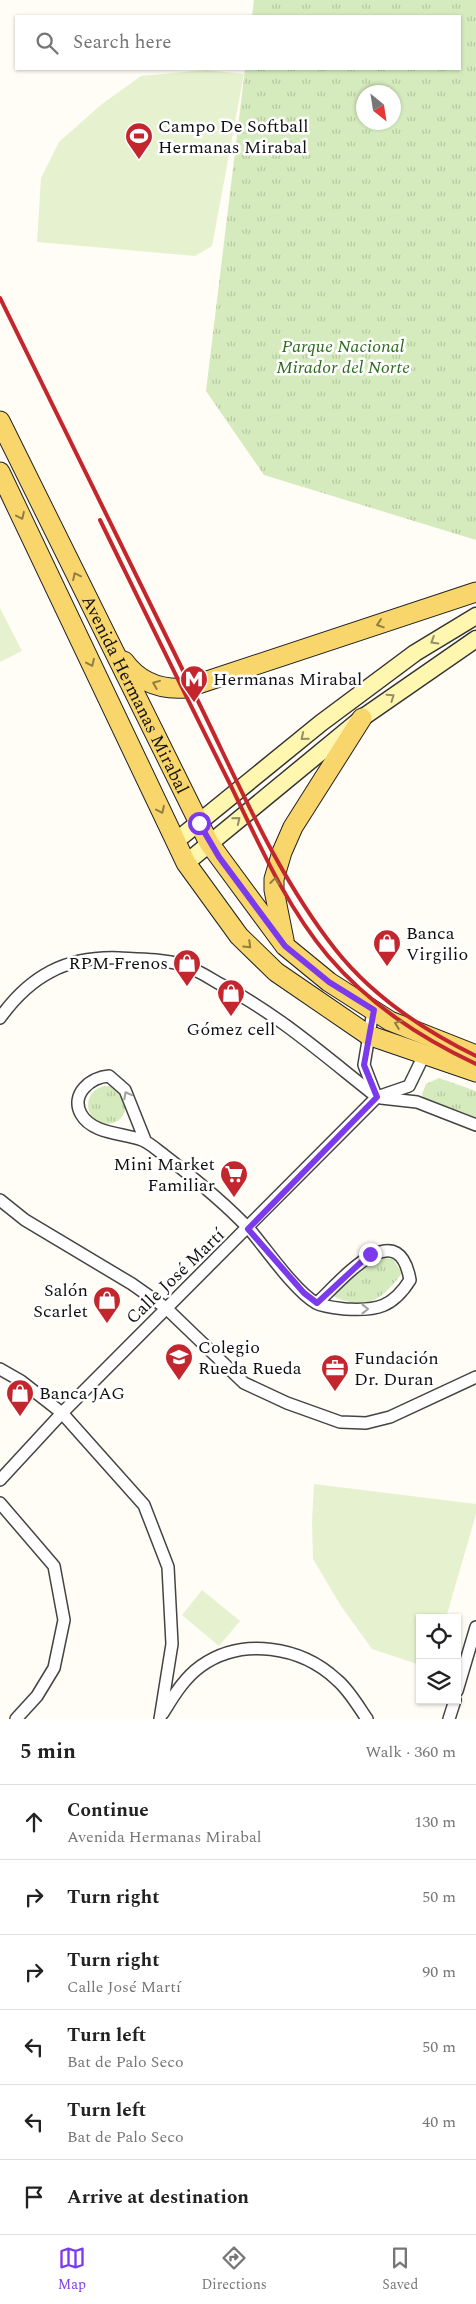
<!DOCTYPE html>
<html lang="en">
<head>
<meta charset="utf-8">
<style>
	:root { --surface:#fff; --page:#f2f2f2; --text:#222; --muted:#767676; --line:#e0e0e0; --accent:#7c3aed }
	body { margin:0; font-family:Spectral,serif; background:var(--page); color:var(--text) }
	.controls { position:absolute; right:15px; bottom:15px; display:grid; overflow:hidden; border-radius:0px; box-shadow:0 1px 4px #0004 }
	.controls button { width:45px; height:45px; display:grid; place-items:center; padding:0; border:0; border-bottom:1px solid var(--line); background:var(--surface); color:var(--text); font:25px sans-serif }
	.compass { position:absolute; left:356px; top:85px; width:45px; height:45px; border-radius:50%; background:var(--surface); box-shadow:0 1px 4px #0004; rotate:150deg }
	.stop { position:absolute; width:15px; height:15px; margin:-11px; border:4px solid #7c3aed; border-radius:50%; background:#fff }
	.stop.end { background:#7c3aed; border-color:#fff; box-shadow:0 1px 5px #0008 }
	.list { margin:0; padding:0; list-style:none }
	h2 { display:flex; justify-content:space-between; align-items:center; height:65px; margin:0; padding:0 20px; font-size:21px }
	h2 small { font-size:16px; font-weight:400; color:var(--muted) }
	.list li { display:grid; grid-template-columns:32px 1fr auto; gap:15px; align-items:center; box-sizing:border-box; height:75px; padding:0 20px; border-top:1px solid var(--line) }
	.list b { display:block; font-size:19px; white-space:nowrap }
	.list p { margin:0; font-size:16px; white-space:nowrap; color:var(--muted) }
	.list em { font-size:16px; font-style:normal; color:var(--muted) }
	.icon { flex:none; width:28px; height:28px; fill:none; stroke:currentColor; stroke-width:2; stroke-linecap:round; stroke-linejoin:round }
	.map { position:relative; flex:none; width:476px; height:1719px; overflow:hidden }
	.search { position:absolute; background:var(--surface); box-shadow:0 1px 4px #0004; left:15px; right:15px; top:15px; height:55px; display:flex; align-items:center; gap:12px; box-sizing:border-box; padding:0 18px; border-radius:0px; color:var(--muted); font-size:19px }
	.sheet { height:515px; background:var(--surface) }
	nav { display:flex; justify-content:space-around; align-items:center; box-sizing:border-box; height:70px; border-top:1px solid var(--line); background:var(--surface); font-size:14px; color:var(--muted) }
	nav a { display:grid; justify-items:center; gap:2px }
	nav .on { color:var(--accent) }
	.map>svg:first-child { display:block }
	.park { fill:url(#park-tufts); fill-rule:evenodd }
	.pitch { fill:#e6f2cf }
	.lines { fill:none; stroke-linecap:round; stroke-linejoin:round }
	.street-casing { stroke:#444; stroke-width:14 }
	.secondary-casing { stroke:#333; stroke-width:19 }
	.primary-casing { stroke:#222; stroke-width:21 }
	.street { stroke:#fff; stroke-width:11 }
	.secondary { stroke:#fff6b0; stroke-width:16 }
	.primary { stroke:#f9d66b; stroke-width:19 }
	.rail { stroke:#c4262e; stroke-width:4 }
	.oneway { stroke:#917d42 }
	.oneway2 { stroke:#948f68 }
	.oneway3 { stroke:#a0a0a0 }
	.route { stroke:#7c3aed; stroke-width:6 }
	.labels { text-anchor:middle; stroke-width:5; stroke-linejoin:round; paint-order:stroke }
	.poi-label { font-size:18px; fill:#111; stroke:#fff; text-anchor:start }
	.park-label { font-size:18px; font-style:italic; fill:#2f6b1f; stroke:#fff }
	.street-label { font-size:18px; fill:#111; stroke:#fff }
</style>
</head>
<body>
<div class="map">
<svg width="476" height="1719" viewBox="0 0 476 1719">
	<defs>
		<pattern id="park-tufts" width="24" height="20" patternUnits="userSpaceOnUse" patternTransform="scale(1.25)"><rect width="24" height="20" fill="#d5ebbd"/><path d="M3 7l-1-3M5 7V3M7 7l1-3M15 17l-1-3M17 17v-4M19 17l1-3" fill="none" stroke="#b6c8a1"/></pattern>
	</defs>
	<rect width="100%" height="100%" fill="#fffdf5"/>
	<g class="park">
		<path d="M254,0H476V540L264,475L206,391L245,69H460V16H252ZM394,92V122H364V92Z"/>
		<polygon points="439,1078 476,1091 476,1122 424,1101 422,1094 426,1084"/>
		<circle cx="107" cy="1105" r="19"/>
		<path d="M376,1257L393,1259L402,1273C382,1300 366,1312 333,1296Z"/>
	</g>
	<g class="pitch">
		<polygon points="206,70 244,74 212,246 195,256 37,242 41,178 59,142 102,104 141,76"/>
		<polygon points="0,608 22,651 0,662"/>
		<polygon points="314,1484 476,1504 476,1514 446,1618 420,1618 420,1665 372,1649 341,1606 313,1559 312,1521"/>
		<polygon points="202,1590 240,1621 219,1646 182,1615"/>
	</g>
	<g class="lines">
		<g class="street-casing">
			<g id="street">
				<polyline points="373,1011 364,1065 376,1096"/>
				<path d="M0,1018C30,976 66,956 119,958C140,959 162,959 183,965C196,969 208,977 220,984C278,1014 326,1057 377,1097"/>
				<polyline points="381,1098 417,1102 476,1125"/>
				<path d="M145,1140L125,1090L109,1076C91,1077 70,1094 81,1114C92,1134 123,1133 142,1140C150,1143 157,1150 164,1155C194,1178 224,1202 250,1230C267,1250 295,1291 316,1303C324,1307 337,1308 346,1309C377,1311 393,1307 410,1280C398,1211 339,1283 317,1303"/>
				<polyline points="0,1200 25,1220 132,1284 166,1308 244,1383 287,1403 340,1422 366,1423 390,1417 476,1377"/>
				<polyline points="0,1369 21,1381 62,1413 144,1505 168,1567 172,1644 160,1719"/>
				<polyline points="0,1480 62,1413 377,1097 409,1086 426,1051"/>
				<polyline points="0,1503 54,1566 64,1620 54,1668 37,1696 16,1719"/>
				<polyline points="457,1691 476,1627"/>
				<path d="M163,1713C173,1697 184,1678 201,1666C242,1637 301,1646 337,1680C349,1690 358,1706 367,1719"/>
				<polyline points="449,1719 455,1700"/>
			</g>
		</g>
		<g class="secondary-casing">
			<g id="secondary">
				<polyline points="176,841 321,723 415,653 476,616"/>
				<polyline points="186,863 362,718 476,639"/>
			</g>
		</g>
		<g class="primary-casing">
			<g id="primary">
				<path id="s1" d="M0,421L209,843L285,946L329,982L390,1021L476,1055"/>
				<polyline points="0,472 186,863 239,936 276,972 368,1035 476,1072"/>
				<path d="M124,661C139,682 161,690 186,688L476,592"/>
				<polyline points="284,940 274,890 274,879 282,852 293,827 362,718"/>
			</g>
		</g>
		<use href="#street" class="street"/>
		<use href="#secondary" class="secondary"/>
		<use href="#primary" class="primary"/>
		<g class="rail">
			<path d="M0,298C65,431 130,564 196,697C238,782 276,874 335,949C372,996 423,1030 476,1056"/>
			<path d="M100,520C143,608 185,695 229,782C258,841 285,905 328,956C369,1004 419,1037 476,1064"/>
		</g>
	</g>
	<defs><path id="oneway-chevron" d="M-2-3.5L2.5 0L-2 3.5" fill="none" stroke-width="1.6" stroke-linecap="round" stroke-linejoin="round" transform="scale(1.25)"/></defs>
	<g class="oneway">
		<use href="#oneway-chevron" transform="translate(21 516) rotate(65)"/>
		<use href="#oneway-chevron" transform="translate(76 576) rotate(-116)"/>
		<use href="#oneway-chevron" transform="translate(380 624) rotate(162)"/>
		<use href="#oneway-chevron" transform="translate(91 663) rotate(65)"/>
		<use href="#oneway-chevron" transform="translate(156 684) rotate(-158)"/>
		<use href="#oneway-chevron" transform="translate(161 810) rotate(65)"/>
		<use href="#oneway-chevron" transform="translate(275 881) rotate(-83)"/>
		<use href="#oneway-chevron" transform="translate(248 945) rotate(44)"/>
		<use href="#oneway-chevron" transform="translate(398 1024) rotate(-159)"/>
	</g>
	<g class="oneway2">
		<use href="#oneway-chevron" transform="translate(434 641) rotate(149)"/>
		<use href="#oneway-chevron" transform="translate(391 697) rotate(-35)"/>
		<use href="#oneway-chevron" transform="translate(304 737) rotate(141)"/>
		<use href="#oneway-chevron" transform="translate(237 820) rotate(-39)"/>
	</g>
	<g class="oneway3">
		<use href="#oneway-chevron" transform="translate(127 1095) rotate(-118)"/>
		<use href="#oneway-chevron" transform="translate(365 1309)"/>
	</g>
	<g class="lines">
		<polyline class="route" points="199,823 219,857 285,946 329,982 374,1010 364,1065 377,1097 248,1229 304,1293 317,1303 370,1254"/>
	</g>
	<defs>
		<g id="stadium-pin" transform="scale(1.4375)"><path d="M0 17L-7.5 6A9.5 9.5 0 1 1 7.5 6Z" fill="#c4262e" stroke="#fff"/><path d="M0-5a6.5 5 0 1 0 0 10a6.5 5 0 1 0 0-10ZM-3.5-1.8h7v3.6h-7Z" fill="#fff"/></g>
		<g id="metro-pin" transform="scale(1.4375)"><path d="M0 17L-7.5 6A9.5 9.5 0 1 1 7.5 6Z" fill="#c4262e" stroke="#fff"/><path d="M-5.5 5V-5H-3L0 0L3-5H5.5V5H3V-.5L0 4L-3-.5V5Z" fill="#fff"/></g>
		<g id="shop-pin" transform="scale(1.4375)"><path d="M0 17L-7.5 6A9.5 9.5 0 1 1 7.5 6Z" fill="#c4262e" stroke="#fff"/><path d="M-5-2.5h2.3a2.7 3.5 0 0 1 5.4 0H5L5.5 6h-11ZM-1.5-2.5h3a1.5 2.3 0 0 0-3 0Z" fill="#fff"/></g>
		<g id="supermarket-pin" transform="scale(1.4375)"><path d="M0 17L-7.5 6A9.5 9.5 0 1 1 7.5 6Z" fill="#c4262e" stroke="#fff"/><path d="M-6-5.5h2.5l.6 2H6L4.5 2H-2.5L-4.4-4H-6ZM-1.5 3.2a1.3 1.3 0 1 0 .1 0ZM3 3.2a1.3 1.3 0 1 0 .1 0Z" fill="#fff"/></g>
		<g id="school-pin" transform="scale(1.4375)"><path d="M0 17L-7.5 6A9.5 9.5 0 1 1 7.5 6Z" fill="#c4262e" stroke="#fff"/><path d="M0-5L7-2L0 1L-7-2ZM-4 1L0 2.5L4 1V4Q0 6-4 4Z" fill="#fff"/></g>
		<g id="office-pin" transform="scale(1.4375)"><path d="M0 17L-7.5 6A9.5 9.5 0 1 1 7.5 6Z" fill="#c4262e" stroke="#fff"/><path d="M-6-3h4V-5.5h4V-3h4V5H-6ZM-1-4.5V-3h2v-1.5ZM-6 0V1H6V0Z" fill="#fff"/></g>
	</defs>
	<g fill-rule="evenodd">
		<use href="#stadium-pin" x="139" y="136"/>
		<use href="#metro-pin" x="194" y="679"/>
		<use href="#shop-pin" x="387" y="943"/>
		<use href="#shop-pin" x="187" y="963"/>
		<use href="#shop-pin" x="231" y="993"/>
		<use href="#supermarket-pin" x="234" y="1174"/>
		<use href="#shop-pin" x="107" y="1300"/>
		<use href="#school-pin" x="179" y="1357"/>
		<use href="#office-pin" x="335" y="1368"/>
		<use href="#shop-pin" x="20" y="1393"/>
	</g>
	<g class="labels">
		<g class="poi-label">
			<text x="158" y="132">Campo De Softball<tspan x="158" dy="21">Hermanas Mirabal</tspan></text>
			<text x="213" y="685">Hermanas Mirabal</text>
			<text x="406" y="939">Banca<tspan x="406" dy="21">Virgilio</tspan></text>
			<text x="168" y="969" text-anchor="end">RPM Frenos</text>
			<text x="231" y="1035" text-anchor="middle">Gómez cell</text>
			<text x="215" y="1170" text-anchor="end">Mini Market<tspan x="215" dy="21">Familiar</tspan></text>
			<text x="88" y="1296" text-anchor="end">Salón<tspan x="88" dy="21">Scarlet</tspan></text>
			<text x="198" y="1353">Colegio<tspan x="198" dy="21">Rueda Rueda</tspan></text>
			<text x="354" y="1364">Fundación<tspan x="354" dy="21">Dr. Duran</tspan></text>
			<text x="39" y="1399">Banca JAG</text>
		</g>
		<g class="park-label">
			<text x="343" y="352">Parque Nacional<tspan x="343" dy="21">Mirador del Norte</tspan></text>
		</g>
		<g class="street-label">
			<text dy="6" stroke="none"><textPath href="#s1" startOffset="305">Avenida Hermanas Mirabal</textPath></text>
			<text transform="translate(175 1276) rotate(-44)" y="6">Calle José Martí</text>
		</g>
	</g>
</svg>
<div class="controls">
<button><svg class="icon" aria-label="locate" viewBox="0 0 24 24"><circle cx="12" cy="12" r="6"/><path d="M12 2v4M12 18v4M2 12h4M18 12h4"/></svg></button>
<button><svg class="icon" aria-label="layers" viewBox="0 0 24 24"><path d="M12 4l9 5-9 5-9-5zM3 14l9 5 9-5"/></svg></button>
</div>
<svg class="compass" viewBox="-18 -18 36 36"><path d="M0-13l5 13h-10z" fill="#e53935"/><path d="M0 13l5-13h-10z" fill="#767676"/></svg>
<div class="stop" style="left:199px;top:823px"></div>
<div class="stop end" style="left:370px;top:1254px"></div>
<div class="search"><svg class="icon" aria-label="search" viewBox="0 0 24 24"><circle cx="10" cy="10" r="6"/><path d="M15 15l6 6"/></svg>Search here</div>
</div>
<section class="sheet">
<h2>5 min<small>Walk · 360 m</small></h2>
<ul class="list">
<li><svg class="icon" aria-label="ahead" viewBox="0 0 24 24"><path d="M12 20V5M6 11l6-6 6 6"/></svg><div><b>Continue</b><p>Avenida Hermanas Mirabal</p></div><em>130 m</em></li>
<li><svg class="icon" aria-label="right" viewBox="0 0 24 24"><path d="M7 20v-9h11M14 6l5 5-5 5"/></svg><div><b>Turn right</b></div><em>50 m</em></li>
<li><svg class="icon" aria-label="right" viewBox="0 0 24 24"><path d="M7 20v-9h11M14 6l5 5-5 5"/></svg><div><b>Turn right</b><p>Calle José Martí</p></div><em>90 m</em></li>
<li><svg class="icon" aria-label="left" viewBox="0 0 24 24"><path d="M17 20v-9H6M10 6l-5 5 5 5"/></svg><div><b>Turn left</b><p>Bat de Palo Seco</p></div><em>50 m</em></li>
<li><svg class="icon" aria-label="left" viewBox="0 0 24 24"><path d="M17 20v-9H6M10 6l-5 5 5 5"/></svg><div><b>Turn left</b><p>Bat de Palo Seco</p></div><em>40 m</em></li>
<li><svg class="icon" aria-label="arrive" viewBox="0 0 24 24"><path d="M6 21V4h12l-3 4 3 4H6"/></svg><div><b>Arrive at destination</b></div></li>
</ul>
</section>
<nav>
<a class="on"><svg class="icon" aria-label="map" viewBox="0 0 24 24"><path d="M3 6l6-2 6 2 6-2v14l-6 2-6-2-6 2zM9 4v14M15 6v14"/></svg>Map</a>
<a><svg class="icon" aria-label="directions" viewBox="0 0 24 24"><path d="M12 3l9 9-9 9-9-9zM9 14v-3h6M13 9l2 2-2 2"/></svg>Directions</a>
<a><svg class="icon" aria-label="saved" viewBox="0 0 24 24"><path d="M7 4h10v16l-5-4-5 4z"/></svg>Saved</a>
</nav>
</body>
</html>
